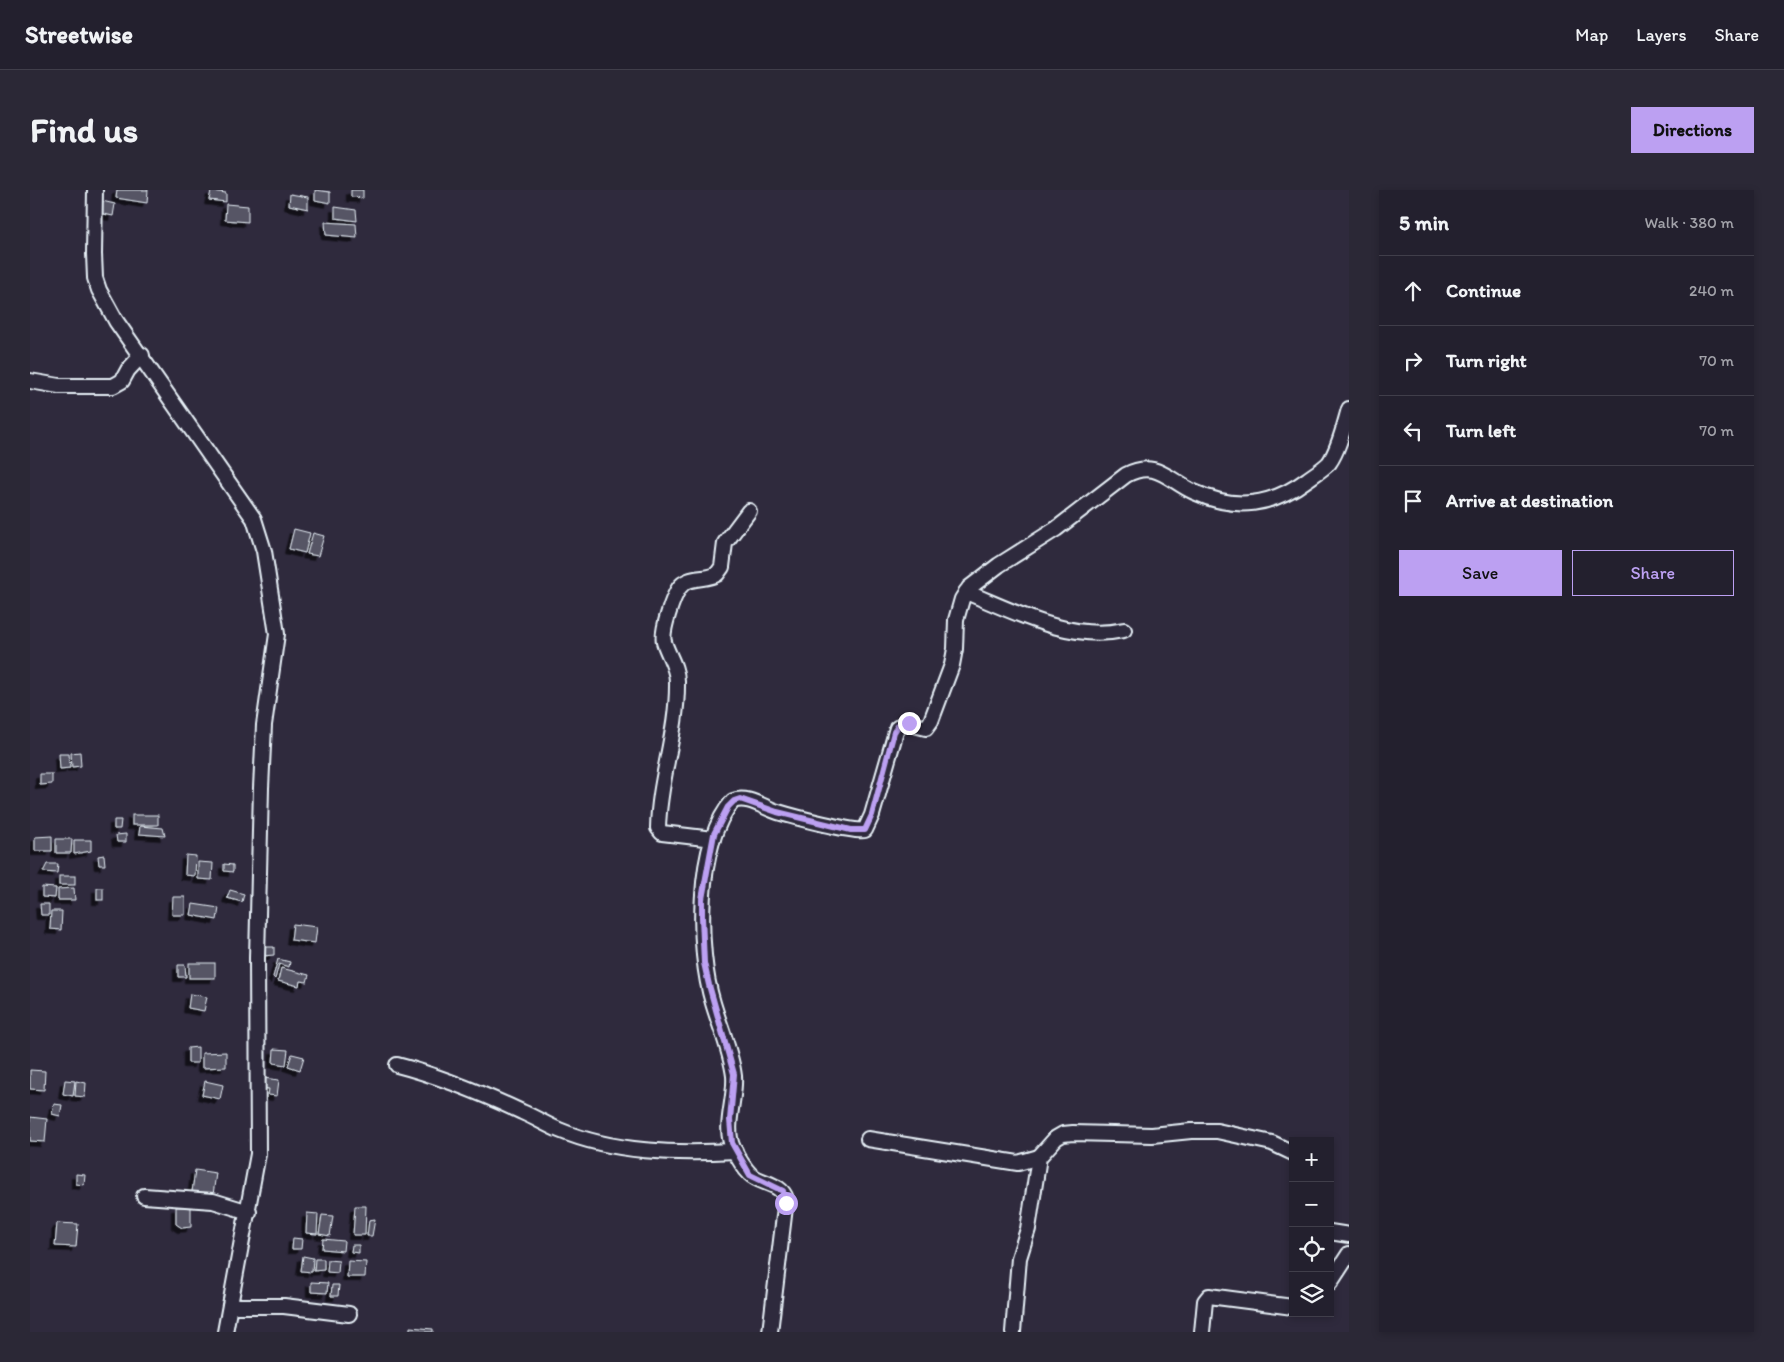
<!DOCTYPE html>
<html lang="en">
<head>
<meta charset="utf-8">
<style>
	:root { --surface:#23202e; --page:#2b2836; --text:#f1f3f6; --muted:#a3a3aa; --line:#403e4a; --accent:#bca0f2 }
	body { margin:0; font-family:Itim,sans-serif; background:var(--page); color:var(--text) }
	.controls { position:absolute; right:15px; bottom:15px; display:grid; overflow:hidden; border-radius:0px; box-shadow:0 2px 8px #0003 }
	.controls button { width:45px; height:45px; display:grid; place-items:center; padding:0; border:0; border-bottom:1px solid var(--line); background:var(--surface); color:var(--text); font:25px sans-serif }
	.stop { position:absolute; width:15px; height:15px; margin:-11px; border:4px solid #bca0f2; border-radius:50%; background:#fff }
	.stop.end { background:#bca0f2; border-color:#fff; box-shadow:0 1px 5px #0008 }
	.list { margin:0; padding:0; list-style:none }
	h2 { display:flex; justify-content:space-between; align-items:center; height:65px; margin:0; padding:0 20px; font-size:21px }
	h2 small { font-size:16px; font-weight:400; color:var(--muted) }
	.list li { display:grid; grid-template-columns:32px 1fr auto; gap:15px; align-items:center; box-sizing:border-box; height:70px; padding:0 20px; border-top:1px solid var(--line) }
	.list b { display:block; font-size:19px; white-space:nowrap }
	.list em { font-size:16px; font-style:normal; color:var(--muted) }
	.actions { display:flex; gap:10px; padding:15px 20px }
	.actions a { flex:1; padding:11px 0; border:1px solid var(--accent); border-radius:0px; text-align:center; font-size:18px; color:var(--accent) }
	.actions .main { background:var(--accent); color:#111 }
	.icon { flex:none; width:28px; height:28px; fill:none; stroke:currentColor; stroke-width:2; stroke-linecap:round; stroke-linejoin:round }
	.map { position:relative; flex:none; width:1319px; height:1142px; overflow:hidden; border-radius:0px }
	header { display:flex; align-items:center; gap:30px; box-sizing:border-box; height:70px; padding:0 25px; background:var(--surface); border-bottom:1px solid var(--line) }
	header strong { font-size:24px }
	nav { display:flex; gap:28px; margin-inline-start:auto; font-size:18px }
	.intro { display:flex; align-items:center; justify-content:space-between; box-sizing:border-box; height:120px; padding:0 30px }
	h1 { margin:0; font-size:35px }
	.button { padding:12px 22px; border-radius:0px; background:var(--accent); color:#111; font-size:18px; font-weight:700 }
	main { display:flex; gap:30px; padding:0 30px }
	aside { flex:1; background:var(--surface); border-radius:0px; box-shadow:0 2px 8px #0003 }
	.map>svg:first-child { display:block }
	.building { fill:#575565; stroke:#e8f1f8; filter:url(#shadow) }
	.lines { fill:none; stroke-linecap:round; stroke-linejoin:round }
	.minor-casing { stroke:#e8f1f8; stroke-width:18 }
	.minor { stroke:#2f2a3d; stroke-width:14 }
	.route { stroke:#bca0f2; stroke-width:6 }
</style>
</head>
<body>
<header>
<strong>Streetwise</strong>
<nav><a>Map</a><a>Layers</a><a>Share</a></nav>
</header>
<div class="intro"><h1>Find us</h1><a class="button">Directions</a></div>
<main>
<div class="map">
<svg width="1319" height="1142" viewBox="0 0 1319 1142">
	<defs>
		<filter id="shadow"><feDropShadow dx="-4.5" dy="4.5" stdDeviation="0" flood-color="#0009"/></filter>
	</defs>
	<rect width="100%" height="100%" fill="#2f2a3d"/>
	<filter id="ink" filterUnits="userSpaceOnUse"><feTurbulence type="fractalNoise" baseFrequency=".02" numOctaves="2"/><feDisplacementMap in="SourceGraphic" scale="10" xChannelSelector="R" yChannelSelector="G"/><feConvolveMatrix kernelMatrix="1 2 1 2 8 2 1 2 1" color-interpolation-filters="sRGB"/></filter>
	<g filter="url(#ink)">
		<g class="building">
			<polygon points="87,0 118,0 117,13 86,8"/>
			<polygon points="285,0 300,2 300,13 285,10"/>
			<polygon points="321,0 333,0 333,8 321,7"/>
			<polygon points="181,1 196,3 196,12 179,10"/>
			<polygon points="260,4 278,7 278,19 259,15"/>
			<polygon points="72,11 85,14 83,26 69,23"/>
			<polygon points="196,14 218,16 218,32 195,30"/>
			<polygon points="305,17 326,20 327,31 305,28"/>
			<polygon points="295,32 326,34 327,48 296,45"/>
			<polygon points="264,339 280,343 275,363 259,359"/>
			<polygon points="283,343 294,346 288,366 277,364"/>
			<polygon points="50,562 51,576 42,577 41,563"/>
			<polygon points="29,564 39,564 40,578 30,579"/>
			<polygon points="10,584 22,584 22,594 10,595"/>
			<rect x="102" y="625" width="26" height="10"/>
			<polygon points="84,630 91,630 90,639 84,639"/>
			<polygon points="110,636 133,638 135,646 109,644"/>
			<polygon points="96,644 96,652 87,652 86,645"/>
			<polygon points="22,646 22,661 5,661 5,647"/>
			<polygon points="26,649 42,649 41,663 26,663"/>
			<polygon points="44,650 61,650 61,661 44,664"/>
			<polygon points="74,665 75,675 69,675 68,666"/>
			<polygon points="156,665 166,666 165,686 155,685"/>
			<polygon points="168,672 183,673 182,690 168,689"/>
			<polygon points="17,674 28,674 27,683 13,682"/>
			<polygon points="194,674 203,675 203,682 194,681"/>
			<rect x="29" y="686" width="16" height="9"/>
			<polygon points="12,697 26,698 25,708 12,707"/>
			<polygon points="44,698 45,710 28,710 28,699"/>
			<rect x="67" y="698" width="6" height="12"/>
			<polygon points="200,700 214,704 212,712 197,708"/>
			<polygon points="143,707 155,707 155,725 142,725"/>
			<polygon points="10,714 19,714 19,725 11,725"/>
			<polygon points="163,714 189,718 187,730 161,725"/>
			<polygon points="21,721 32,721 31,740 20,739"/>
			<polygon points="263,734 287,737 285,753 261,750"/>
			<polygon points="232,757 244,757 244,765 233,766"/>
			<polygon points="248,769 260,772 259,777 249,774 245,789 243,787"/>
			<rect x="159" y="773" width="26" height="15"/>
			<polygon points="148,775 155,775 156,787 148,787"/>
			<polygon points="251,778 279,785 277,792 270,791 269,796 248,791"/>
			<polygon points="160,804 177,807 174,821 158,818"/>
			<polygon points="168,857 168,873 158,873 158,858"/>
			<polygon points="244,859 258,860 256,875 243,873"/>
			<polygon points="196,862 196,877 172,878 172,863"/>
			<polygon points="262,864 274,867 270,880 258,876"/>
			<polygon points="0,880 15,881 14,900 0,899"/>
			<polygon points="233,888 249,890 247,906 238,905 239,899 232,898"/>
			<polygon points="35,890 45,891 43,906 33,904"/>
			<polygon points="46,891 56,893 55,907 45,906"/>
			<polygon points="175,891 193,895 190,909 172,905"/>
			<polygon points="24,914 32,915 30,926 22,924"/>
			<polygon points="0,927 17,929 15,952 0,951"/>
			<polygon points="165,980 186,983 183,1005 162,1002"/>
			<polygon points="46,984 55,985 54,995 46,994"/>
			<polygon points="325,1016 336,1016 335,1045 323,1045"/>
			<polygon points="146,1017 161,1017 161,1037 152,1038 146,1034"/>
			<polygon points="277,1023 288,1024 287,1044 276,1043"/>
			<polygon points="292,1025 303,1026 300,1046 289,1044"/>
			<polygon points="345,1029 342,1046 337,1046 339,1030"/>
			<polygon points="27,1033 48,1034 46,1057 25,1056"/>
			<polygon points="263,1048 272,1049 271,1059 262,1059"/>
			<polygon points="293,1049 314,1051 313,1061 292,1059"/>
			<polygon points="322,1055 329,1055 329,1063 321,1062"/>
			<polygon points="273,1066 283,1068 282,1082 271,1081"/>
			<polygon points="285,1069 294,1069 294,1080 284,1081"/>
			<polygon points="298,1070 309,1071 308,1083 297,1082"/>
			<polygon points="318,1071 336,1072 335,1087 317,1087"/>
			<polygon points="281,1092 298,1093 297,1103 281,1102"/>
			<polygon points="302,1095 309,1095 308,1106 301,1106"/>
			<polygon points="380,1137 403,1139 403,1142 380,1142"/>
		</g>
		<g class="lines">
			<g class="minor-casing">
				<g id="minor">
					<polyline points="65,0 64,64 65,88 69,100 86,131 224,329 234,361 247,444 234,535 231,598 227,768 228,964 195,1142"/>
					<polyline points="0,191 29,196 83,196 92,191 98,180 112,165"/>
					<path d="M936,402C985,422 1040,452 1094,440"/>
					<path d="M683,649L632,643L628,638C629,588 648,542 647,491C647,477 638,465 634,452C631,441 643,407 649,398C658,385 675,391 687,384L692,377L695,353L719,321"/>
					<path d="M367,875C410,886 451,903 492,922C504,927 517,935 529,940C584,963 646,964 705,961"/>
					<polyline points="838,949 988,973 1009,967"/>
					<polyline points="114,1006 183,1011 219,1022"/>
					<polyline points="1300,1042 1319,1045"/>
					<polyline points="1300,1093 1319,1064"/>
					<polyline points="200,1116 254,1116 319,1124"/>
					<path d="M740,1142L756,1009C752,993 730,994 720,984C713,977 707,966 703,958C693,936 706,909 704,886C701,861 690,837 683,813C667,761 665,653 703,611C718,605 734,618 748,622C761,626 825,643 835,640L842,625L867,538L876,533L896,538L901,531L922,475L925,459L926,430L932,409L939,398L969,375L1026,339L1096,285C1126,269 1138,290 1164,302C1206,321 1242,316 1278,289C1285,284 1293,279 1299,273C1309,259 1314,236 1319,219"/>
					<polyline points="983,1142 989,1068 998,1039 1009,967 1026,948 1033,944 1043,943 1122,945 1161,941 1187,941 1242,953 1263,963"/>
					<polyline points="1172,1142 1175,1111 1179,1106 1263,1117"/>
				</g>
			</g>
			<use href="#minor" class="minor"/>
		</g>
	</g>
	<g class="lines" filter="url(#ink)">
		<polyline class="route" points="756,1013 753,1001 720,985 702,953 700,930 704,884 679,795 674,773 672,727 672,709 684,644 698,617 704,611 710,609 747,622 821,640 835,640 842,625 864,542 868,536 879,533"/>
	</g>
</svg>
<div class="controls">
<button>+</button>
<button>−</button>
<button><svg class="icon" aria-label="locate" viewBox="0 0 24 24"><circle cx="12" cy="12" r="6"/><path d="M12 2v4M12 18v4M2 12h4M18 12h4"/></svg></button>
<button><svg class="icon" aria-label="layers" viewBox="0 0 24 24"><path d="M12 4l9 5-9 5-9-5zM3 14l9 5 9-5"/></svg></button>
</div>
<div class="stop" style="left:756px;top:1013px"></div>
<div class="stop end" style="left:879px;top:533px"></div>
</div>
<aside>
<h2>5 min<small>Walk · 380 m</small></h2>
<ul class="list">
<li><svg class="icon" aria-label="ahead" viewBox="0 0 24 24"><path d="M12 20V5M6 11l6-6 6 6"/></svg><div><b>Continue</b></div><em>240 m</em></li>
<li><svg class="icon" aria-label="right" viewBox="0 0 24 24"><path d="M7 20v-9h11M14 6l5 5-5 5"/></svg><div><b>Turn right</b></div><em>70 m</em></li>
<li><svg class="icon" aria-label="left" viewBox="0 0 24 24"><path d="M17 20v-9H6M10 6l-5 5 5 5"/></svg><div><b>Turn left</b></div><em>70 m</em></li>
<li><svg class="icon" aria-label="arrive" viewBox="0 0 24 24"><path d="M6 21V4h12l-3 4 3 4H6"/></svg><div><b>Arrive at destination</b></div></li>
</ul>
<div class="actions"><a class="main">Save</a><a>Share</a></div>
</aside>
</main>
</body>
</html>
